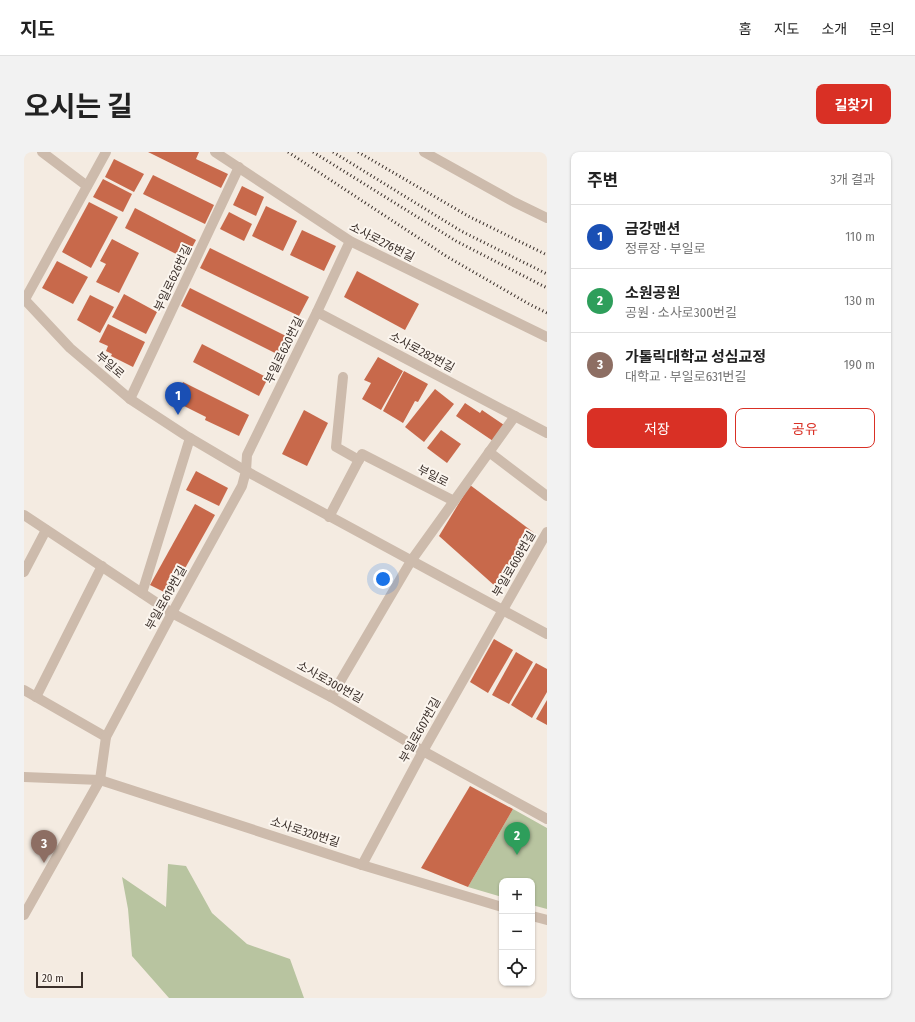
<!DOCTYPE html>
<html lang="ko">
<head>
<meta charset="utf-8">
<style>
	:root { --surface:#fff; --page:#f2f2f2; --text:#222; --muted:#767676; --line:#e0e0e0; --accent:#d93025 }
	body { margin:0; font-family:"Fira Sans Condensed","Noto Sans KR",sans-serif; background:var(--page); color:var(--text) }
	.controls { position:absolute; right:12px; bottom:12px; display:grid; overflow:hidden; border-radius:8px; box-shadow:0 1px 3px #0004 }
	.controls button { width:36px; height:36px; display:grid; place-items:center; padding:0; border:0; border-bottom:1px solid var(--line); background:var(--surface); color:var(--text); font:20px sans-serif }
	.scale { position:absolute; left:12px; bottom:10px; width:47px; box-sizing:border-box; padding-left:4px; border:2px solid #3b302b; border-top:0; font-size:11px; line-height:14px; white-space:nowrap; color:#3b302b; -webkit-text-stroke:3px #fbf5ee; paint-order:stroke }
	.you { position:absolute; left:359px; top:427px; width:14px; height:14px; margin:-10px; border:3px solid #fff; border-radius:50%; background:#1a73e8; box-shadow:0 0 0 6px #1a73e833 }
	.badge { display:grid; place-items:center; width:26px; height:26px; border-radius:50%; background:var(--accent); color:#fff; font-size:13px; font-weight:700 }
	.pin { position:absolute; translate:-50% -33px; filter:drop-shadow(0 1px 2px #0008) }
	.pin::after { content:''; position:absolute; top:21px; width:14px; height:12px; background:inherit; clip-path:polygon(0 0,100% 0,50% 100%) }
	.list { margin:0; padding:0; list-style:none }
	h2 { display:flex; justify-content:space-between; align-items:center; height:52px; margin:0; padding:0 16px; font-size:17px }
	h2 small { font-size:13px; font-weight:400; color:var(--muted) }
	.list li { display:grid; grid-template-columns:26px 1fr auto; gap:12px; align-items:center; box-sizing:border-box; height:64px; padding:0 16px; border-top:1px solid var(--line) }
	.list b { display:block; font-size:15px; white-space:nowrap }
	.list p { margin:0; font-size:13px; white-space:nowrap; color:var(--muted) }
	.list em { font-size:13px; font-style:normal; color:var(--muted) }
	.actions { display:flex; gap:8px; padding:12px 16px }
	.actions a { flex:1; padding:9px 0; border:1px solid var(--accent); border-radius:8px; text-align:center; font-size:14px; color:var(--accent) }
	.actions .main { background:var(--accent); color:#fff }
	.icon { flex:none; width:22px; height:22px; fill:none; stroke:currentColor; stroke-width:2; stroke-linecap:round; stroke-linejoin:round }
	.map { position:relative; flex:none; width:523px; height:846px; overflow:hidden; border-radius:8px }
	header { display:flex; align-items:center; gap:24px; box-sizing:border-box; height:56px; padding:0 20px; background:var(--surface); border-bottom:1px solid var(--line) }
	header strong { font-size:19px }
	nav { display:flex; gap:22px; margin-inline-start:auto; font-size:14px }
	.intro { display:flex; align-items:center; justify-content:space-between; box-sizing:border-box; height:96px; padding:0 24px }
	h1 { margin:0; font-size:28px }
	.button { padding:10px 18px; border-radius:8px; background:var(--accent); color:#fff; font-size:14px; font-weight:700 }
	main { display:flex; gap:24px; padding:0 24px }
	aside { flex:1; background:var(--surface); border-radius:8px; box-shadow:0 1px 3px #0004 }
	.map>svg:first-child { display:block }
	.green { fill:#b8c4a0 }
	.building { fill:#c8694b }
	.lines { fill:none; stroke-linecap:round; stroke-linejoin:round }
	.minor { stroke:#cdbbac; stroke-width:10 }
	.rail { stroke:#3b302b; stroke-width:3; stroke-dasharray:1 3; stroke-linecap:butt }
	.labels { text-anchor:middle; stroke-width:4; stroke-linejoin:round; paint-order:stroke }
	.street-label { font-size:12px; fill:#3b302b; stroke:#fbf5ee }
</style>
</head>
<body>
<header>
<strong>지도</strong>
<nav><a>홈</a><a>지도</a><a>소개</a><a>문의</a></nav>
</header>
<div class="intro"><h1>오시는 길</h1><a class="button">길찾기</a></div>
<main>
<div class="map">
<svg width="523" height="846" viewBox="0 0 523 846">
	<rect width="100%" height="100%" fill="#f4ebe1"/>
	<g class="green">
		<polygon points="489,657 523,676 523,757 508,753 508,729 478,729 478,745 444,735"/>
		<polygon points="144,712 162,714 188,761 223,792 266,807 280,846 145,846 108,804 104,757 98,725 142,755"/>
	</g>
	<g class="building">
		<polygon points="124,0 175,0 172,7 204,22 197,36"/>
		<polygon points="90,7 120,22 110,40 81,25"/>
		<polygon points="129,23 190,53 181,72 119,42"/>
		<polygon points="79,27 108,42 99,60 69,45"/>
		<polygon points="218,34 240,45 232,64 209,53"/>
		<polygon points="65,50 94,65 67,116 38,100"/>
		<polygon points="242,54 273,69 259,99 228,84"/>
		<polygon points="111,56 172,88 162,107 101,76"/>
		<polygon points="205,60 228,72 220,89 196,77"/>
		<polygon points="278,78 312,94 300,119 266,103"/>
		<polygon points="88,87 115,101 95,141 72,130 82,112 76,109"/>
		<polygon points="186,96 285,145 275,164 176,116"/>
		<polygon points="33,109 64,125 49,152 18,136"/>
		<polygon points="333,119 395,152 381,178 320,145"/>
		<polygon points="166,136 264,185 255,203 157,154"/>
		<polygon points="100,142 133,160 122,182 88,165"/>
		<polygon points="66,143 90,155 76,181 53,168"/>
		<polygon points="84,172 121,190 109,215 87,204 88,202 82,199 84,194 75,190"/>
		<polygon points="178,192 244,226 235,244 169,210"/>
		<polygon points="354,205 379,219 357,258 338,247 347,231 340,228"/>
		<polygon points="380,219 404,232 394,250 391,249 379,271 359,259"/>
		<polygon points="159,230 225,263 215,284 181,268 182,265 150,249"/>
		<polygon points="411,237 430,252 400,290 381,275"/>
		<polygon points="441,251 456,261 458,258 480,273 469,289 432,264"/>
		<polygon points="280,258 304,271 283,314 258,302"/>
		<polygon points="417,278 437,292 423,311 403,296"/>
		<polygon points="172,319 204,336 195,354 162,338"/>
		<polygon points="446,333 513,383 471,434 415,384"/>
		<polygon points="171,352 191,363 146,443 126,433"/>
		<polygon points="470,487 489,498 464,541 446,530"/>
		<polygon points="492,500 509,510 485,552 468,543"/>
		<polygon points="512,511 523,517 523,540 508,566 487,553"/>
		<polygon points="523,548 523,573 512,567"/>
		<polygon points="446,634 489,657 444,735 397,716"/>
	</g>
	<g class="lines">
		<g class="minor">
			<polyline points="18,0 63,34"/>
			<polyline points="191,0 326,89 523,185"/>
			<polyline points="400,0 490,50 523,66"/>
			<polyline points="0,147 46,196 106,247 161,283 222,319 523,482"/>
			<polyline points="0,149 82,0"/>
			<polyline points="293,160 523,281"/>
			<polyline points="319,225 312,295 335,308"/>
			<polyline points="106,247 215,15"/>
			<polyline points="465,300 523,344"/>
			<polyline points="0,363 148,461 307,545 399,599 523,667"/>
			<polyline points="305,365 338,302 430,349"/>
			<polyline points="0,420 22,378"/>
			<polyline points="118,441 166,286"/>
			<polyline points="0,538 82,585"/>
			<polyline points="12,545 78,414"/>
			<polyline points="307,545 387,409 491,264"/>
			<polyline points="0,625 76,628 338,713 478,755"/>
			<polyline points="338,713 399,599 523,380"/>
			<polyline points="0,763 76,628 82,585 148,461 218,334 222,319 223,303 293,160 326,89"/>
			<polyline points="508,764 523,768"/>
		</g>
		<g class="rail">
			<polyline points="264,0 422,104 505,152 523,161"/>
			<polyline points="289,0 432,89 523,136"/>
			<polyline points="309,0 437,79 523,122"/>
			<polyline points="334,0 444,64 523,103"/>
		</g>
	</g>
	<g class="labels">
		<g class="street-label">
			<text transform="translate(358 90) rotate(27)" y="4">소사로276번길</text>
			<text transform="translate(149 126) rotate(-65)" y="4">부일로626번길</text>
			<text transform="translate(260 198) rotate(-64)" y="4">부일로620번길</text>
			<text transform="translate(398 200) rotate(28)" y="4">소사로282번길</text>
			<text transform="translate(86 213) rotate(41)" y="4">부일로</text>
			<text transform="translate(409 324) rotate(27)" y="4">부일로</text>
			<text transform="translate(490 412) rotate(-60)" y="4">부일로608번길</text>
			<text transform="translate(142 446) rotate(-61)" y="4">부일로619번길</text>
			<text transform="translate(306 530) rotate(29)" y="4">소사로300번길</text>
			<text transform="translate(396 578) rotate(-61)" y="4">부일로607번길</text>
			<text transform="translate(281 680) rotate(18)" y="4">소사로320번길</text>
		</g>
	</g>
</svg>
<div class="controls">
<button>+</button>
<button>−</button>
<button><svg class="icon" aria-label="locate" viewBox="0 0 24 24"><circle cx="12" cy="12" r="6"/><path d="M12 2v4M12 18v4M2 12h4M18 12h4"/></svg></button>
</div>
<div class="scale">20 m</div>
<div class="you"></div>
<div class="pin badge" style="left:154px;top:263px;background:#1a4fb4">1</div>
<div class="pin badge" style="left:493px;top:703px;background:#2e9e5b">2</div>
<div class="pin badge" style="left:20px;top:711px;background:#8d6e63">3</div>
</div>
<aside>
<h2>주변<small>3개 결과</small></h2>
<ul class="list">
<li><span class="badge" style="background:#1a4fb4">1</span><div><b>금강맨션</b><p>정류장 · 부일로</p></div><em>110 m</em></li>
<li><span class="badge" style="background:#2e9e5b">2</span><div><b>소원공원</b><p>공원 · 소사로300번길</p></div><em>130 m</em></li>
<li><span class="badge" style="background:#8d6e63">3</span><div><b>가톨릭대학교 성심교정</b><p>대학교 · 부일로631번길</p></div><em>190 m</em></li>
</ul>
<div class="actions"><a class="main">저장</a><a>공유</a></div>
</aside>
</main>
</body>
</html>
